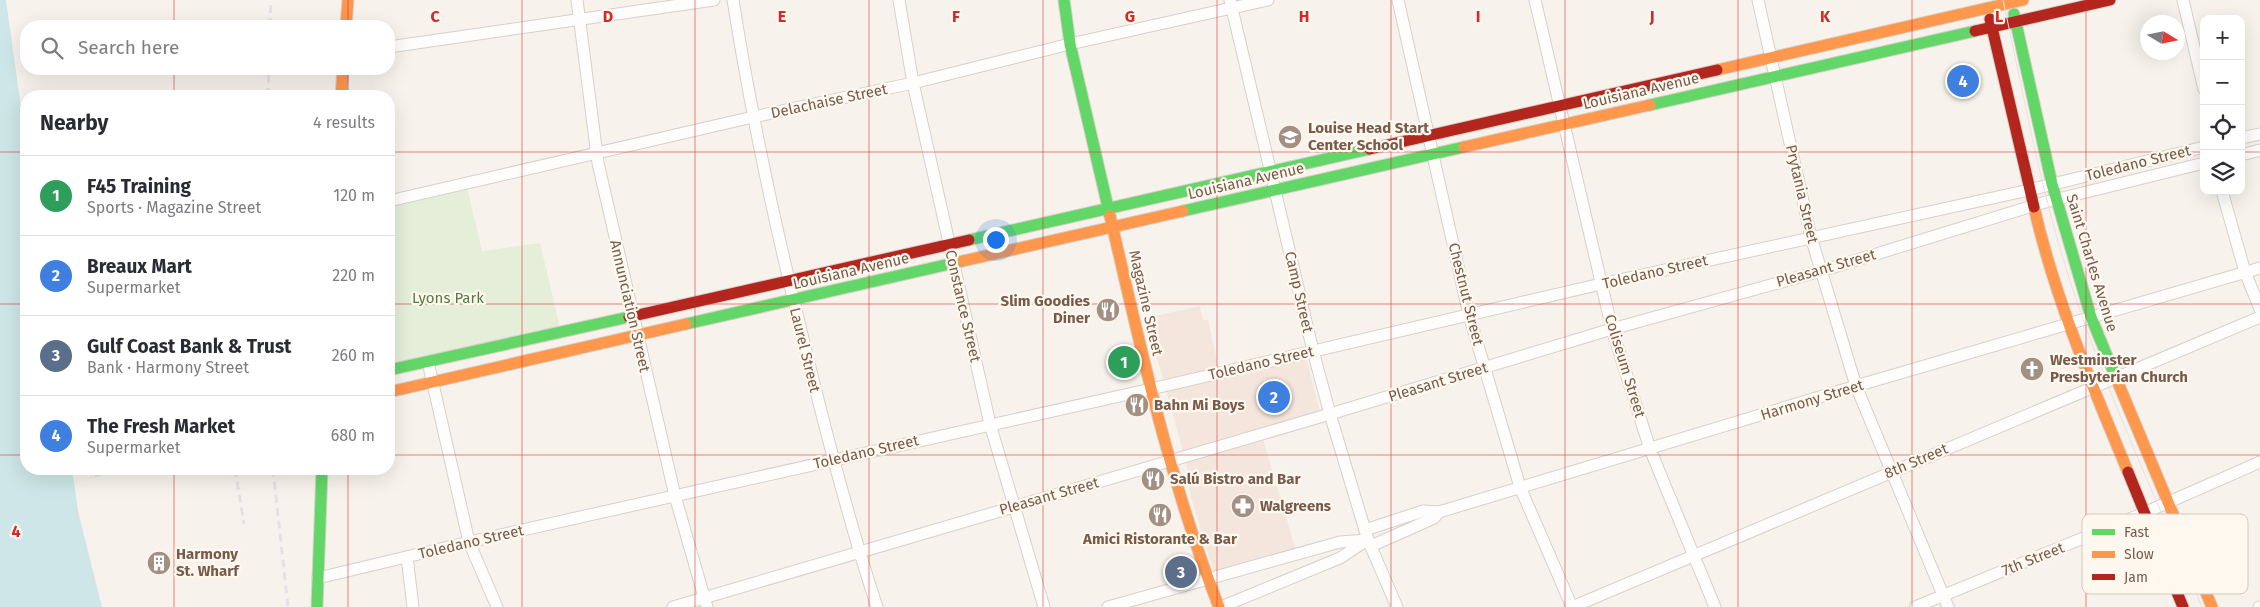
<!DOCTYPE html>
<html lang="en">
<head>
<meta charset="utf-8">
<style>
	:root { --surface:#fff; --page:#f2f2f3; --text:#2b2b33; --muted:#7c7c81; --line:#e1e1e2; --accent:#a39084 }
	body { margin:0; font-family:"Fira Sans",sans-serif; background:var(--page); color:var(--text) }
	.controls { position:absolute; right:15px; top:15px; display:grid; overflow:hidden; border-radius:10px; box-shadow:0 5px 20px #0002 }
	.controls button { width:45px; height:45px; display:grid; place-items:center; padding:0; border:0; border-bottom:1px solid var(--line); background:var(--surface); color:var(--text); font:25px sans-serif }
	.compass { position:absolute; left:2140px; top:15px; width:45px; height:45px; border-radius:50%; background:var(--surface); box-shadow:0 5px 20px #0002; rotate:100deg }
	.you { position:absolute; left:995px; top:239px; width:18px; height:18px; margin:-12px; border:4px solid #fff; border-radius:50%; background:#1a73e8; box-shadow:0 0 0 8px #1a73e833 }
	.badge { display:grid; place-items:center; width:32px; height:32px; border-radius:50%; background:var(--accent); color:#fff; font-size:16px; font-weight:700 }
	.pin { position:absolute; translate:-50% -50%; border:2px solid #fff; box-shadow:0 1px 5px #0006 }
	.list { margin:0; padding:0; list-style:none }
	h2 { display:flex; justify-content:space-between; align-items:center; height:65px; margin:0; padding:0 20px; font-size:21px }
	h2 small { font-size:16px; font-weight:400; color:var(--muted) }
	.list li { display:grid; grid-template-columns:32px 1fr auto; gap:15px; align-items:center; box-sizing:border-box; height:80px; padding:0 20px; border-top:1px solid var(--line) }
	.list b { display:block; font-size:19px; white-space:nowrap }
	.list p { margin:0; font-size:16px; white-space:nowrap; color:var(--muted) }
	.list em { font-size:16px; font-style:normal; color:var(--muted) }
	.icon { flex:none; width:28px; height:28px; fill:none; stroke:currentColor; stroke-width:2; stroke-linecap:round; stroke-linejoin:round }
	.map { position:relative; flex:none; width:2260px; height:607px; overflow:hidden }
	.search { position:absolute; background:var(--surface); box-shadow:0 5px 20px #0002; left:20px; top:20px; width:375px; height:55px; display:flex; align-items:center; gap:12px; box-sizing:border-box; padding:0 18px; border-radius:20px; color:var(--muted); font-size:19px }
	.panel { position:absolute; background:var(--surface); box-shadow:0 5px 20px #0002; left:20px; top:90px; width:375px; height:385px; border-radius:20px }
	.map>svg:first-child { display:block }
	.commercial { fill:#f5e6dd }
	.green { fill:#e4eed8 }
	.water { fill:#cee6e7 }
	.pier { fill:#f7f3ec }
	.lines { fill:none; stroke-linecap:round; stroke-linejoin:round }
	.street-casing { stroke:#d7d0ca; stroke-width:13 }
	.fast-casing { stroke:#d7d0c8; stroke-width:13 }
	.slow-casing { stroke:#d7d0c8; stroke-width:13 }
	.jam-casing { stroke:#d7d0c8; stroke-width:13 }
	.street { stroke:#fefdfc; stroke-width:11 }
	.fast { stroke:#63d668; stroke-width:11 }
	.slow { stroke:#ff974d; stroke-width:11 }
	.jam { stroke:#b3261e; stroke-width:11 }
	.tram { stroke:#e5e2e5; stroke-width:1 }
	.rail { stroke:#e5e2e5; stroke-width:3; stroke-dasharray:8 5; stroke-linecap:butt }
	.grid { fill:none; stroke:#d62828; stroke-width:1; stroke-opacity:0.55 }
	.labels { text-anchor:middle; stroke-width:4.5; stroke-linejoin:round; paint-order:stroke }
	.street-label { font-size:15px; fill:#765b4c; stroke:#fef8ef }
	.poi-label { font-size:15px; font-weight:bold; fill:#765b4c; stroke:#fef8ef; text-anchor:start }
	.park-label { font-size:15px; fill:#547b44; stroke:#fef8ef }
	.key { fill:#fef8ef; stroke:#d5c9be; stroke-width:1 }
	.key-label { font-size:14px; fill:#765b4c }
	.grid-label { font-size:16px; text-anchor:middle; font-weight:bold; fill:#d62828; stroke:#fef8ef; stroke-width:4.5; stroke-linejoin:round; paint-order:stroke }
</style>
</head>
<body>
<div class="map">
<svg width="2260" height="607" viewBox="0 0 2260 607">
	<rect width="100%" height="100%" fill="#f7f3ec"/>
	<polygon class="commercial" points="1200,306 1203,320 1208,320 1221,378 1306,356 1320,412 1260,429 1296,551 1214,573 1190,494 1187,466 1146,318"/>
	<polygon class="green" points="466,183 482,251 540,243 561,332 389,370 389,201"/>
	<polygon class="water" points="0,0 6,0 26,143 26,469 128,469 74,482 78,511 102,607 0,607"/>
	<polygon class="pier" points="72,469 94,469 95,477 74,482"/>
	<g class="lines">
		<g class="street-casing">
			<g id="street">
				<polyline points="577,0 598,163 675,496 707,607"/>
				<path d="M733,0C750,108 773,216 799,322C822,418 846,513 877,607"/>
				<polyline points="899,0 913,83 990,424 1044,607"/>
				<polyline points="1230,0 1313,351 1330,414 1368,540 1397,607"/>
				<polyline points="1398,0 1469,315 1520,487 1572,607"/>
				<polyline points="1535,0 1612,329 1650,449 1715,607"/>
				<polyline points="1758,0 1811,237 1856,386 1948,607"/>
				<polyline points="2183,0 2204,89"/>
				<polyline points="389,47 714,0"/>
				<polyline points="2241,138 2260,134"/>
				<polyline points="2241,155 2260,150"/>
				<polyline points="2222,191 2245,272 2260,309"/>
				<polyline points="389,201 753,117 913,83 1070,44 1268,0"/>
				<polyline points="428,362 469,542 497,607"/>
				<polyline points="1365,530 1423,511 1439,512"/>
				<polyline points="1371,546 1434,518 1439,512 1856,386 2260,268"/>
				<polyline points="407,557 413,607"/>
				<polyline points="318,578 469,542 1151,389 1601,284 2029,190 2204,147"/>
				<polyline points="673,607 1330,414 1612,329 1821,271 2042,203 2204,163"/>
				<polyline points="1108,607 1340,542 1368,540"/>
				<polyline points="1221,607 1340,558 1367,540"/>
				<polyline points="1572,607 2260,317"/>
				<polyline points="1915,607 2144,513 2260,462"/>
				<polyline points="2259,607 2260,607"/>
			</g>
		</g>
		<g class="fast-casing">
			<g id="fast">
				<polyline points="1064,0 1070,44 1110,216"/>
				<polyline points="2014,14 2052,184 2091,317 2116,378"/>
				<polyline points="1650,105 1975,31"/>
				<polyline points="1183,211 1464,147"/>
				<polyline points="969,240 1370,149"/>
				<polyline points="686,324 963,261"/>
				<polyline points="389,370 629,317"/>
				<polyline points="317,607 322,469"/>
			</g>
		</g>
		<g class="slow-casing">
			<g id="slow">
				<polyline points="346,26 348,0"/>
				<polyline points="1717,70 2023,0"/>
				<polyline points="341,96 343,69"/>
				<polyline points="1464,147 1650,105"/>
				<path d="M2034,207C2055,299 2092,385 2128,472"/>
				<path d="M1110,216C1141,348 1169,481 1219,607"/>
				<polyline points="963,261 1183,211"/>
				<polyline points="2116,378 2212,607"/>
				<polyline points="389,392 686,324"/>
			</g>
		</g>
		<g class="jam-casing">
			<g id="jam">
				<polyline points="1990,19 2034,207"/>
				<polyline points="1975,31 2110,0"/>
				<polyline points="1370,149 1717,70"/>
				<polyline points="629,317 969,240"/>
				<polyline points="2128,472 2183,607"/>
			</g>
		</g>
		<use href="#street" class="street"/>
		<use href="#fast" class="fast"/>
		<use href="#slow" class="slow"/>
		<use href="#jam" class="jam"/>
		<path class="tram" d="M2003,0C2024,96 2041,194 2072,287C2108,396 2157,501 2202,607"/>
		<g class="rail">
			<polyline points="270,26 271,0"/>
			<polyline points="268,96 269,69"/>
			<polyline points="235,469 244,524"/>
			<polyline points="273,469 288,607"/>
		</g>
	</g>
	<path class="grid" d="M174,0V26M348,0V26M522,0V607M695,0V607M869,0V607M1043,0V607M1217,0V607M1391,0V607M1565,0V607M1738,0V607M1912,0V607M2086,0V607M174,69V96M348,69V96M0,152H26M389,152H2204M2241,152H2260M0,304H26M389,304H2260M0,455H26M389,455H2260M174,469V607M348,469V607"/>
	<defs>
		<g id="school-disc" transform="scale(1.25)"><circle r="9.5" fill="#a39084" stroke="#fef8ef"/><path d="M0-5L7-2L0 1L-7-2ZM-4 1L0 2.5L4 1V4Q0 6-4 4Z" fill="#fff"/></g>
		<g id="restaurant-disc" transform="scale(1.25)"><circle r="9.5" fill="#a39084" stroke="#fef8ef"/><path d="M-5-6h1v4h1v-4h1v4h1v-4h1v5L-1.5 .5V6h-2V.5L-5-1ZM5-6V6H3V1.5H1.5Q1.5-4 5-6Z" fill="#fff"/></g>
		<g id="church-disc" transform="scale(1.25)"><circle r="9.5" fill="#a39084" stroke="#fef8ef"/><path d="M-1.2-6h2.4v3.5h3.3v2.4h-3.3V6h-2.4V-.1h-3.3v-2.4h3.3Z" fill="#fff"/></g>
		<g id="pharmacy-disc" transform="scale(1.25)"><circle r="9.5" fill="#a39084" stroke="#fef8ef"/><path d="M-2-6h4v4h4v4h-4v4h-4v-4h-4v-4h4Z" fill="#fff"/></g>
		<g id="building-disc" transform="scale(1.25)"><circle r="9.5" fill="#a39084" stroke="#fef8ef"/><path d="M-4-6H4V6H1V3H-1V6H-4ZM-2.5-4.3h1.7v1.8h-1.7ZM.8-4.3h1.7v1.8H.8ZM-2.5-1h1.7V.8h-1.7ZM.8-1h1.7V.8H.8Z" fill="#fff"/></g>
	</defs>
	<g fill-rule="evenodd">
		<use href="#school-disc" x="1290" y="137"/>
		<use href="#restaurant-disc" x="1108" y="310"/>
		<use href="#church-disc" x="2032" y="369"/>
		<use href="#restaurant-disc" x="1137" y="405"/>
		<use href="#restaurant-disc" x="1153" y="479"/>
		<use href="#pharmacy-disc" x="1243" y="506"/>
		<use href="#restaurant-disc" x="1160" y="515"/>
		<use href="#building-disc" x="159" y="563"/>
	</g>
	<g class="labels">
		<g class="street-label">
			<text transform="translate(1641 91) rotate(-13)" y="5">Louisiana Avenue</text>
			<text transform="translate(829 101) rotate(-12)" y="5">Delachaise Street</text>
			<text transform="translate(2138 163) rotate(-14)" y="5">Toledano Street</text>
			<text transform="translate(1246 181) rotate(-13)" y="5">Louisiana Avenue</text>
			<text transform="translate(1802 194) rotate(77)" y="5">Prytania Street</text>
			<text transform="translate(2092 263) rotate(73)" y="5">Saint Charles Avenue</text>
			<text transform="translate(1826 268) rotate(-16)" y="5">Pleasant Street</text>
			<text transform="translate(851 271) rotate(-13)" y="5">Louisiana Avenue</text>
			<text transform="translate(1655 272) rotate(-13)" y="5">Toledano Street</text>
			<text transform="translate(1299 292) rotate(77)" y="5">Camp Street</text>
			<text transform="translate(1466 294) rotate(76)" y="5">Chestnut Street</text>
			<text transform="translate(1146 303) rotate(77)" y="5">Magazine Street</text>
			<text transform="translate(630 306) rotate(77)" y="5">Annunciation Street</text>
			<text transform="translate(963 306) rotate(77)" y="5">Constance Street</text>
			<text transform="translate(805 350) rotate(76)" y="5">Laurel Street</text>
			<text transform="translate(1261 363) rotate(-13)" y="5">Toledano Street</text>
			<text transform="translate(1625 366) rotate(73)" y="5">Coliseum Street</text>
			<text transform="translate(1438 382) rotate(-17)" y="5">Pleasant Street</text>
			<text transform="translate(1812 400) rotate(-17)" y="5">Harmony Street</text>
			<text transform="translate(866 452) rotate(-13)" y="5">Toledano Street</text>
			<text transform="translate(1916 461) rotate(-23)" y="5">8th Street</text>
			<text transform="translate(1049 496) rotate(-16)" y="5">Pleasant Street</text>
			<text transform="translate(471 542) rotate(-13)" y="5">Toledano Street</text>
			<text transform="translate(2033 559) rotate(-22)" y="5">7th Street</text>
		</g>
		<g class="poi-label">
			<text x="1308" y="133">Louise Head Start<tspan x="1308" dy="17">Center School</tspan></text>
			<text x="1090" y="306" text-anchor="end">Slim Goodies<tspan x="1090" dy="17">Diner</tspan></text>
			<text x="2050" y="365">Westminster<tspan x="2050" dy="17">Presbyterian Church</tspan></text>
			<text x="1154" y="410">Bahn Mi Boys</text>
			<text x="1170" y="484">Salú Bistro and Bar</text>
			<text x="1260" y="511">Walgreens</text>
			<text x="1160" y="544" text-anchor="middle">Amici Ristorante &amp; Bar</text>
			<text x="176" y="559">Harmony<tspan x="176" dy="17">St. Wharf</tspan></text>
		</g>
		<g class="park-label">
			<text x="448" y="303">Lyons Park</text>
		</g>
	</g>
	<rect x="2082" y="514" width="166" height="80" rx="8" class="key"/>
	<rect x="2092" y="529" width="23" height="6" fill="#63d668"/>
	<rect x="2092" y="551" width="23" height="7" fill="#ff974d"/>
	<rect x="2092" y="574" width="23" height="6" fill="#b3261e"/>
	<g class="key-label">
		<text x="2124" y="537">Fast</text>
		<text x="2124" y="559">Slow</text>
		<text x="2124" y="582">Jam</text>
	</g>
	<g class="grid-label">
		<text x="435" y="22">C</text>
		<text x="608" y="22">D</text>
		<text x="782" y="22">E</text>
		<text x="956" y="22">F</text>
		<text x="1130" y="22">G</text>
		<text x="1304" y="22">H</text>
		<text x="1478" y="22">I</text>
		<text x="1652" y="22">J</text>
		<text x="1825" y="22">K</text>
		<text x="1999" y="22">L</text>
		<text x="16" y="537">4</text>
	</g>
</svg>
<div class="controls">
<button>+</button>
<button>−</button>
<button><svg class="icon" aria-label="locate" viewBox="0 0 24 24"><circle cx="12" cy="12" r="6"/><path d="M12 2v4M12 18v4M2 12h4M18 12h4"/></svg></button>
<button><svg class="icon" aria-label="layers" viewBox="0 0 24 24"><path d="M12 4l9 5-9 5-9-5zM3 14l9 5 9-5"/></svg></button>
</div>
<svg class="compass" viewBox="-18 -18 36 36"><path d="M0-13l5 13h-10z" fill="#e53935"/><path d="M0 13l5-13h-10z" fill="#7c7c81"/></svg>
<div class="you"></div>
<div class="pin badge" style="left:1124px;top:362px;background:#2e9e5b">1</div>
<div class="pin badge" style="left:1274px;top:397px;background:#3f7fe0">2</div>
<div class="pin badge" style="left:1181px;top:572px;background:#5c6f8a">3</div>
<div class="pin badge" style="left:1963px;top:81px;background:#3f7fe0">4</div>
<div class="search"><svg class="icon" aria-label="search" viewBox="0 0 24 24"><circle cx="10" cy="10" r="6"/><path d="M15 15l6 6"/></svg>Search here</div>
<section class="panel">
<h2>Nearby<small>4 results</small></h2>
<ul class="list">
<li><span class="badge" style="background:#2e9e5b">1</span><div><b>F45 Training</b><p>Sports · Magazine Street</p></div><em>120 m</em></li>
<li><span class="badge" style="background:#3f7fe0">2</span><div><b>Breaux Mart</b><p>Supermarket</p></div><em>220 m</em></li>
<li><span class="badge" style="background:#5c6f8a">3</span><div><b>Gulf Coast Bank &amp; Trust</b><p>Bank · Harmony Street</p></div><em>260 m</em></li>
<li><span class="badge" style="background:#3f7fe0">4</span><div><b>The Fresh Market</b><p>Supermarket</p></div><em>680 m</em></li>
</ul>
</section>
</div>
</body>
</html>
